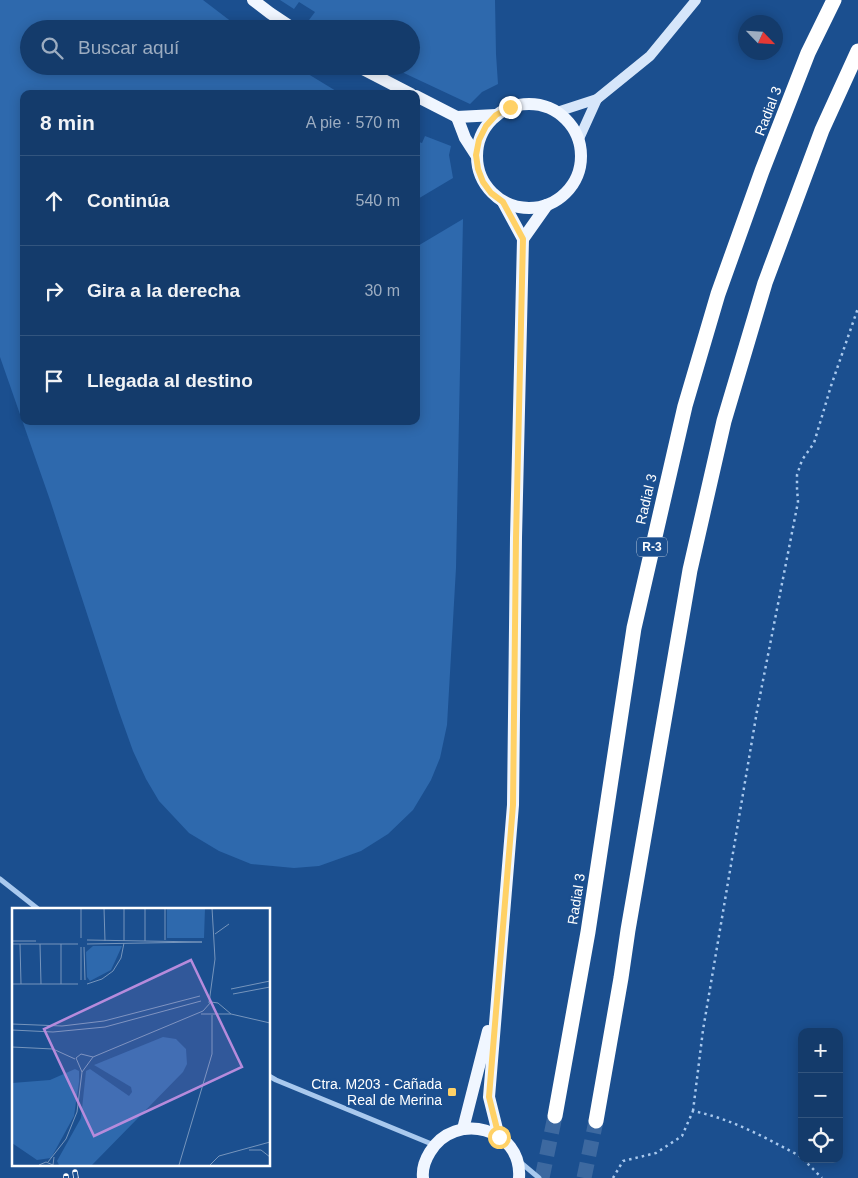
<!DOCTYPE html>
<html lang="es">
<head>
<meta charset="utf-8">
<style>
	:root { --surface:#143b6b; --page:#1d4271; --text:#f1f3f6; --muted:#9dadc1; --line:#33557e }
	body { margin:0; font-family:Arial,sans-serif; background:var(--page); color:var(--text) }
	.controls { position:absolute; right:15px; bottom:15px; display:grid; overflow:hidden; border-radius:10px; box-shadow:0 2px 12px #0003 }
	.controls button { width:45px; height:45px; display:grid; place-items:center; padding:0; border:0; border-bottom:1px solid var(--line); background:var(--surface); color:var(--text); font:25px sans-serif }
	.compass { position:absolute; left:738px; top:15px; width:45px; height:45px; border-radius:50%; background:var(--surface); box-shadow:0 2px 12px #0003; rotate:115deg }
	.stop { position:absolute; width:15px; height:15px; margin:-11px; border:4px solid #ffd166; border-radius:50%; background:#fff }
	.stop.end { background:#ffd166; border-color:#fff; box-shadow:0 1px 5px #0008 }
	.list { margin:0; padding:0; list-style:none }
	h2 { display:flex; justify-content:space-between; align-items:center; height:65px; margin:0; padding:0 20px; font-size:21px }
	h2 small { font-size:16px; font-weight:400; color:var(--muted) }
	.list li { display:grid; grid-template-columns:32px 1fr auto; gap:15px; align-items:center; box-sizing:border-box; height:90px; padding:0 20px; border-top:1px solid var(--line) }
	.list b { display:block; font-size:19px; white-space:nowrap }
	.list em { font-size:16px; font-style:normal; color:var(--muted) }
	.icon { flex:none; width:28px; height:28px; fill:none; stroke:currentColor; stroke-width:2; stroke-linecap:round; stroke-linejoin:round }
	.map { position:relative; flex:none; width:858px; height:1178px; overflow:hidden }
	.search { position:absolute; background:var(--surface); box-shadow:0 2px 12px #0003; left:20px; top:20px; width:400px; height:55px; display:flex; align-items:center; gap:12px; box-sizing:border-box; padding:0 18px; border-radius:28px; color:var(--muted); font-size:19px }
	.panel { position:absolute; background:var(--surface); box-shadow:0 2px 12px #0003; left:20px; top:90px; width:400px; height:335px; border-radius:10px }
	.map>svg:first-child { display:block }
	.green { fill:#2e69ad }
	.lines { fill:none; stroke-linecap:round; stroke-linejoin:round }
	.highway-tunnel { stroke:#3d69a0; stroke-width:15; stroke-dasharray:15 8; stroke-linecap:butt }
	.path { stroke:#a9c9ee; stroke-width:2.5; stroke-dasharray:2.5 4; stroke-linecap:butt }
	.street { stroke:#a9c9ee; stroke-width:5 }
	.secondary { stroke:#d6e6fa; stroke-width:10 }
	.primary { stroke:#f0f6ff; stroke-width:12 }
	.highway { stroke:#fff; stroke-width:15 }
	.rail-casing { stroke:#fff; stroke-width:5.5 }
	.rail { stroke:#1b4f8f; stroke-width:4; stroke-dasharray:11; stroke-linecap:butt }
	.route { stroke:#ffd166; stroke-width:6 }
	.poi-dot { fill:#ffd166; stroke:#1b4f8f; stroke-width:2 }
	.labels { text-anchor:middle; stroke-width:4.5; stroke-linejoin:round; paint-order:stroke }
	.shield { fill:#1b4f8f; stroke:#bbcadd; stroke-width:1 }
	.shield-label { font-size:12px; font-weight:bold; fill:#fff }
	.street-label { font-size:14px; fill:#fff; stroke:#1b4f8f }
	.poi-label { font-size:14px; fill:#fff; stroke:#1b4f8f; text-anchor:end }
	.inset-road { fill:none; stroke:#7695bc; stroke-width:1 }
	.view { fill:#b68bdc; fill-opacity:0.15; stroke:#b68bdc; stroke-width:2.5 }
	.inset-edge { fill:none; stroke:#fff; stroke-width:2.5 }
</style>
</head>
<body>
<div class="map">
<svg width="858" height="1178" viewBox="0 0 858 1178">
	<rect width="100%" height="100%" fill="#1b4f8f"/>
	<g class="green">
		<polygon points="0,0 203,0 241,29 29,29 29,66 295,66 341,94 24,94 24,421 416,421 416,247 463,219 456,568 447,725 440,758 431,780 413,810 388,834 361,851 319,866 294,868 251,864 219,851 189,833 159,801 146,779 133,751 118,709 50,500 0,357"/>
		<polygon points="280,0 495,0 496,54 498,84 482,92 470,104 389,66 411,66 411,29 324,29 309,20 315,12 299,2 294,9"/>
		<polygon points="425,136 451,146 449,155 453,178 416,200 416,141 422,143"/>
	</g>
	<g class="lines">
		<g class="highway-tunnel">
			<polyline points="542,1178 555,1116"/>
			<polyline points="584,1178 596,1121"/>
		</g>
		<g class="path">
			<polyline points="693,1111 703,1030 757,711 798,502 797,488 797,475 802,460 814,443 831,386 858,308"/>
			<polyline points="803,1159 822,1178"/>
			<path d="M613,1178L623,1161L656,1153L682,1136L693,1111C732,1119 764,1137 798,1155L802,1158"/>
		</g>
		<g class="street">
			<polyline points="0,879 38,909"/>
			<polyline points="269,1076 276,1080 434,1145"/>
			<polyline points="520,1162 539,1178"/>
		</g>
		<g class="secondary">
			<polyline points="557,112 597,99 650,56 696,0"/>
			<polyline points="578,141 597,99"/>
		</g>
		<g class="primary">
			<polyline points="253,0 270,13 294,29"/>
			<polyline points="357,66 411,94"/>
			<polyline points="416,96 457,117"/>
			<circle cx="529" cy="156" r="52"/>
			<polyline points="457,117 465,138 476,155"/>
			<polyline points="457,117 496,115"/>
			<polyline points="523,239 547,205"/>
			<polyline points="463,1129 488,1031"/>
			<polyline points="499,1137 489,1097 513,805 516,538 523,239 503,202"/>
			<path d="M423,1178C422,1169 425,1160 430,1152C455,1110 523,1128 519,1178"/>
		</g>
		<g class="highway">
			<polyline points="555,1116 588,932 634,628 685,406 718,294 762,171 808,53 834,0"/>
			<polyline points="596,1121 621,978 628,930 690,570 724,421 765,283 822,130 858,51"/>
		</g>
		<g class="rail-casing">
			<g id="rail">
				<polyline points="75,1172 76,1178"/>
				<polyline points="66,1176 66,1178"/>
			</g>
		</g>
		<use href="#rail" class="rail"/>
	</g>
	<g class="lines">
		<polyline class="route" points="499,1137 489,1097 513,805 516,538 523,239 503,202 491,193 483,182 478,169 476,155 479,140 486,126 496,115 510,107"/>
	</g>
	<rect class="poi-dot" x="447" y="1087" width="10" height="10" rx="2.5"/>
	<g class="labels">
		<rect class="shield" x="637" y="537.5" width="30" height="19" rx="4"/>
		<g class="shield-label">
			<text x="652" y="551">R-3</text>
		</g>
		<g class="street-label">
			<text transform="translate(768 111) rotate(-69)" y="5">Radial 3</text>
			<text transform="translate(646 499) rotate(-77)" y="5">Radial 3</text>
			<text transform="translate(576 899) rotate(-81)" y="5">Radial 3</text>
		</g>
		<g class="poi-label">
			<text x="442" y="1089">Ctra. M203 - Cañada<tspan x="442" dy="16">Real de Merina</tspan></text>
		</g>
	</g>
	<g transform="translate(12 908)">
		<rect width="258" height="258" fill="#1b4f8f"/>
		<path d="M155,0H193L192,30H155ZM81,38H110L99,62L78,73L75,69L74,44ZM151,129L164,131L174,141L175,156L171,164L80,257H47L45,253L69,210L74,163L78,161L117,188L120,184L119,179L82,157ZM63,161L67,163V174L62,208L39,250L25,252L0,235V175L38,172Z" fill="#2e69ad"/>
		<path class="inset-road" d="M92,0L93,33M112,0V33M133,0V33M153,0V32M203,26L217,16M69,30V0M75,32L190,34L75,36M0,33H24M0,36H66M8,36L9,76M28,36L29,76M49,36V76M69,39V72M72,39L73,72M0,76H66M75,76L90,71L101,63L109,50L112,35M219,81L258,73M221,86L258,79M197,95L203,51L200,0M189,106H219L258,115M0,116L50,118L92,113L188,88M0,122L41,124L93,119L189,93M0,139L41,141L63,151M70,164L81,149L191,103L199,94L206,95L219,106M237,242H249L258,249M36,254L54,231L65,204L70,164L64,150L69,146L81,149M27,257L34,254L41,257L42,249M167,257L200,146V107M198,257L207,248L258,234"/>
		<path class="view" d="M179,52L230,159L82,228L32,121Z"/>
		<rect width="258" height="258" class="inset-edge"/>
	</g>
</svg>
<div class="controls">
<button>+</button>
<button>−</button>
<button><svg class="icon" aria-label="locate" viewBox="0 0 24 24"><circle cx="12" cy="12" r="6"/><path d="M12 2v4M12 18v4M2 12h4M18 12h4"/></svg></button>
</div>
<svg class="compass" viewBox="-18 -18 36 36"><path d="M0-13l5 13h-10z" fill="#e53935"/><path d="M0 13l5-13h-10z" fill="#9dadc1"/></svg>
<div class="stop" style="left:499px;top:1137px"></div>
<div class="stop end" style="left:510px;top:107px"></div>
<div class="search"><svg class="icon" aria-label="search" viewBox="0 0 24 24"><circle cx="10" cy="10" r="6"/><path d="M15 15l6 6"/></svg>Buscar aquí</div>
<section class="panel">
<h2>8 min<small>A pie · 570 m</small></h2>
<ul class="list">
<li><svg class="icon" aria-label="ahead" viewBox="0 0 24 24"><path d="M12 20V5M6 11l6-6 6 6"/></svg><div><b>Continúa</b></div><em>540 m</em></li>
<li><svg class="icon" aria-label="right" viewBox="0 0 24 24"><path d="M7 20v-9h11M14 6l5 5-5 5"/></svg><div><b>Gira a la derecha</b></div><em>30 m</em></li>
<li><svg class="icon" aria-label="arrive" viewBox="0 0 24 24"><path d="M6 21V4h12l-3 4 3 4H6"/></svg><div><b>Llegada al destino</b></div></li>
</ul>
</section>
</div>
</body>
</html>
